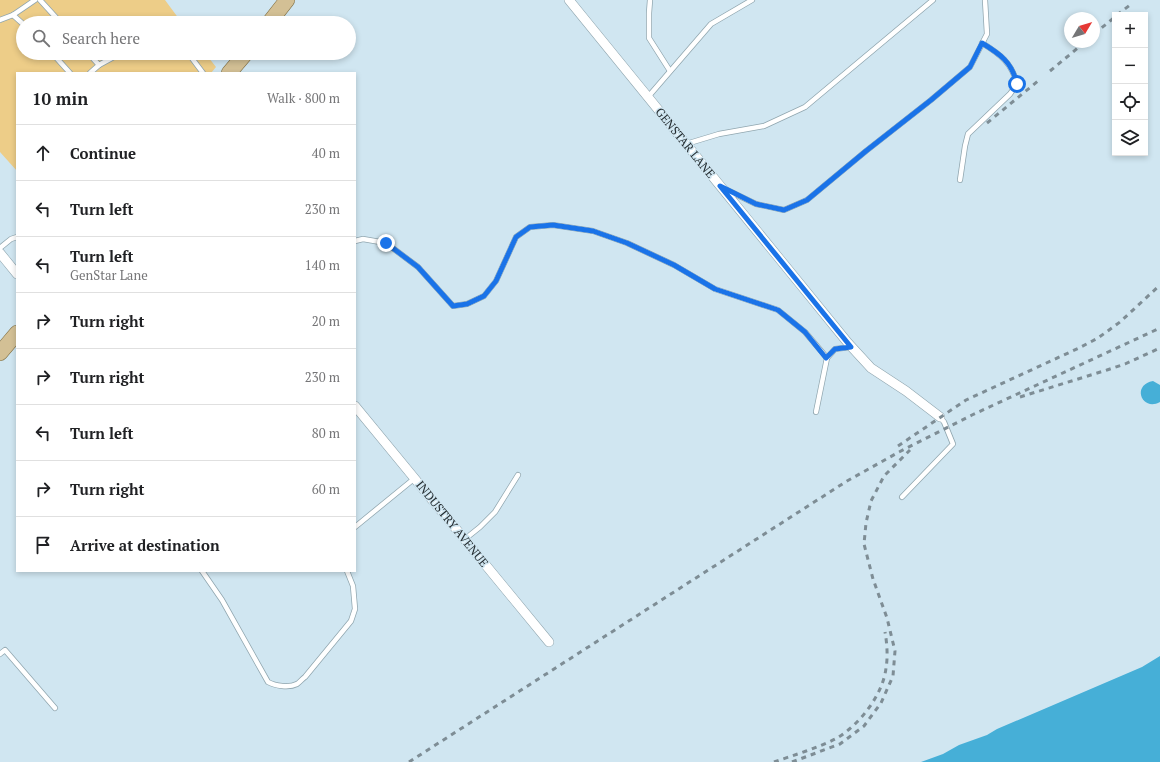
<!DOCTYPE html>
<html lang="en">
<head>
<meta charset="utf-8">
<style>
	:root { --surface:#fff; --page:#f2f2f2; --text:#202124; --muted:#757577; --line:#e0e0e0 }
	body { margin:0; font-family:"PT Serif",serif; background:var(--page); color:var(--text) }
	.controls { position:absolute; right:12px; top:12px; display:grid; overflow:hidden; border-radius:0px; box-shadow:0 2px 6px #0003 }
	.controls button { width:36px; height:36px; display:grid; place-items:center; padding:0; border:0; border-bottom:1px solid var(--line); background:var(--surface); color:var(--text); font:20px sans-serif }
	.compass { position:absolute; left:1064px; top:12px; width:36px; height:36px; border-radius:50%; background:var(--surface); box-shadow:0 2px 6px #0003; rotate:52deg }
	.stop { position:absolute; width:12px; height:12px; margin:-9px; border:3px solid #1a73e8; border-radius:50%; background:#fff }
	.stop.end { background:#1a73e8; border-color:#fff; box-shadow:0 1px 4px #0008 }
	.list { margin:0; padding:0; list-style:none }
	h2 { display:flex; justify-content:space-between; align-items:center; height:52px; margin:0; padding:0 16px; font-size:17px }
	h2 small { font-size:13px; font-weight:400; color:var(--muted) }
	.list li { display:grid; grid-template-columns:26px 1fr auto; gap:12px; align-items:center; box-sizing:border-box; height:56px; padding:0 16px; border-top:1px solid var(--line) }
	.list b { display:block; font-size:15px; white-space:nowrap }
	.list p { margin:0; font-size:13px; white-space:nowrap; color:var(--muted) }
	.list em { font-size:13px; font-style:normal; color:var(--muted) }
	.icon { flex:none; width:22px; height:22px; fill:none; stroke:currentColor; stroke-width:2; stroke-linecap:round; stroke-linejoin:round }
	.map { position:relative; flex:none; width:1160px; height:762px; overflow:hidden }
	.search { position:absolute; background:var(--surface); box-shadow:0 2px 6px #0003; left:16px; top:16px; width:340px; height:44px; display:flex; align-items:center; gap:10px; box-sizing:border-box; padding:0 14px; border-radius:22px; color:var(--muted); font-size:15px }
	.panel { position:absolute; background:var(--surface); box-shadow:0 2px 6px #0003; left:16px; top:72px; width:340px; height:500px; border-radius:0px }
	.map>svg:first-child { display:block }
	.green { fill:#edcd88 }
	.water { fill:#46afd7 }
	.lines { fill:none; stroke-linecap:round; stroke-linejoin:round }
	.lane-casing { stroke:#90a6af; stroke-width:6 }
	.street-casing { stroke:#90a6af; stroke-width:10 }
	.primary-casing { stroke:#837144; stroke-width:16 }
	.lane { stroke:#fff; stroke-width:4.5 }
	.street { stroke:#fff; stroke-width:9 }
	.primary { stroke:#d3c095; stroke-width:15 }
	.rail { stroke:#7e8d95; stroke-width:3; stroke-dasharray:5 5; stroke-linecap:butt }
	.route { stroke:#1a73e8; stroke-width:5 }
	.labels { text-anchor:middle; stroke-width:3; stroke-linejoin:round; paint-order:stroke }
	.street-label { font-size:12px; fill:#232b2f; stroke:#d0e6f1 }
</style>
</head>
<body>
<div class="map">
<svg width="1160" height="762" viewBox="0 0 1160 762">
	<rect width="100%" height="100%" fill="#d0e6f1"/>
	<polygon class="green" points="0,0 165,0 182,23 23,23 23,53 205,53 216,67 211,73 17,73 17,171 0,152"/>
	<g class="water">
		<path d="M1153,381L1160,385V402C1142,412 1131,385 1153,381Z"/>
		<polygon points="1160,656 1160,762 921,762 943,754 959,745 987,735 997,729 1142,667"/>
	</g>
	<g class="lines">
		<g class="lane-casing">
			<g id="lane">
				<polyline points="40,0 61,23"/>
				<polyline points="650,0 649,13 649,38 670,71"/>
				<polyline points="13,15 23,24"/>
				<polyline points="0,20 13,15 35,0"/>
				<polyline points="52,53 70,73"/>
				<polyline points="88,53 99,65 121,53"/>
				<polyline points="188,53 203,73"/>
				<polyline points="90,73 99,65"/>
				<polyline points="648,97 711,24 752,0"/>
				<polyline points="686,144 719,134 764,126 805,107 933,0"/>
				<path d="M960,180L965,146L968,134L1010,94L1017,84C1012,63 1000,54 982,43"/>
				<polyline points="725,189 756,204 784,210 807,200 866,151 931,100 970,67 987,34 985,0"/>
				<polyline points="355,241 363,239 386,243 418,267 453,306 467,304 484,296 496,281 516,237 530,227 553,225 593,231 627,243 674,265 715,289 778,310 805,332 827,358"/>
				<polyline points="0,248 11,239 17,237"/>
				<polyline points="816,412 827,358 835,349 851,347"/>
				<polyline points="902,497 953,444 944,422 940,417"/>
				<polyline points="355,527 415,478"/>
				<polyline points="465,539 480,527 495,512 518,475"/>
				<path d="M202,571L222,600L268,682C275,686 289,688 297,684C300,682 302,679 305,677L351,621L355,609L353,586L347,571"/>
				<polyline points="0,654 5,650 55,708"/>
			</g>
		</g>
		<g class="street-casing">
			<g id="street">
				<polyline points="569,0 848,343 871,368 906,391 940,417"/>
				<polyline points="0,253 17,274"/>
				<polyline points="355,406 549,642"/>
			</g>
		</g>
		<g class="primary-casing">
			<g id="primary">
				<polyline points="269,23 287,0"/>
				<polyline points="229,73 246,53"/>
				<polyline points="0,353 17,333"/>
			</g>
		</g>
		<use href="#lane" class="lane"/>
		<use href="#street" class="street"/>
		<use href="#primary" class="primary"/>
		<g class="rail">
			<polyline points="1117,15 1130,5"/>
			<polyline points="1094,34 1115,17"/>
			<polyline points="1050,71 1085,42"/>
			<polyline points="987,123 1038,81"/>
			<polyline points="1020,397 1107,370 1125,364 1160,348"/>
			<polyline points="898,446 966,400 1079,348 1098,338 1120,322 1160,285"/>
			<polyline points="409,762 847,481 899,452 972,415 1160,328"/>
			<path d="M774,762C794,755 818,748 837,738C859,725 883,695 886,668C888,657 887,643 885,632"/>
			<polyline points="792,762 840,744 864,726 881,703 893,676 895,651 887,618 873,579 864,544 866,523 871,501 884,476 910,450"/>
		</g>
	</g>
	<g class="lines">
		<path class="route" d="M386,243L418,267L453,306L467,304L484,296L496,281L516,237L530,227L553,225L593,231L627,243L674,265L715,289L778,310L805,332L826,358L835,349L851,347L720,186L756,204L784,210L807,200L866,151L931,100L970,67L982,43C1000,54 1012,62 1017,84"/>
	</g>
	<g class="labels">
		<g class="street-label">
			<text transform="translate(685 143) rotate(51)" y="4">GENSTAR LANE</text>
			<text transform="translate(452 524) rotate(51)" y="4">INDUSTRY AVENUE</text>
		</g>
	</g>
</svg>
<div class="controls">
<button>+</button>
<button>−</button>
<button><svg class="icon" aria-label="locate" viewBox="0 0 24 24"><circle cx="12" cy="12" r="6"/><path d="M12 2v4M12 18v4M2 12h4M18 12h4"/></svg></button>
<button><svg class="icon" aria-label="layers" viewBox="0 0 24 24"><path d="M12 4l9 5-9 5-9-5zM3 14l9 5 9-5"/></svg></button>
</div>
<svg class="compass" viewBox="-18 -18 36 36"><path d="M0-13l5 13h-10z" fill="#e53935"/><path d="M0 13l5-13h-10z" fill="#757577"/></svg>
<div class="stop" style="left:1017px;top:84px"></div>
<div class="stop end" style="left:386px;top:243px"></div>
<div class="search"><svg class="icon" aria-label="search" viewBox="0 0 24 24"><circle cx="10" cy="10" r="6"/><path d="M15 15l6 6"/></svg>Search here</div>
<section class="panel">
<h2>10 min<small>Walk · 800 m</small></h2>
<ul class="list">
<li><svg class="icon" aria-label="ahead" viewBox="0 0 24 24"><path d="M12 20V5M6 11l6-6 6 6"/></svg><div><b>Continue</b></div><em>40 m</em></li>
<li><svg class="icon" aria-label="left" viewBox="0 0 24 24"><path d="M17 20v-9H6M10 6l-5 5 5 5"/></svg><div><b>Turn left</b></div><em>230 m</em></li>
<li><svg class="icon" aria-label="left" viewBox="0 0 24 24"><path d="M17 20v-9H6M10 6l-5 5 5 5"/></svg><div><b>Turn left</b><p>GenStar Lane</p></div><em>140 m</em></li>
<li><svg class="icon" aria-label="right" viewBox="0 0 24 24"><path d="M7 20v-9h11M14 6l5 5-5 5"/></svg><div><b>Turn right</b></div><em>20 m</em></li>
<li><svg class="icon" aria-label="right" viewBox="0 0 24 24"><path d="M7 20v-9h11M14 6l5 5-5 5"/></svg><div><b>Turn right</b></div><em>230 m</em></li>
<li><svg class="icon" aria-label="left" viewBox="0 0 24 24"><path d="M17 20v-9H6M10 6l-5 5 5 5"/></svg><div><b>Turn left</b></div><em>80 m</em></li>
<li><svg class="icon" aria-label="right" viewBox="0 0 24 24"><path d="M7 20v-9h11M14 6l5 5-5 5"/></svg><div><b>Turn right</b></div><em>60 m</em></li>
<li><svg class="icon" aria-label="arrive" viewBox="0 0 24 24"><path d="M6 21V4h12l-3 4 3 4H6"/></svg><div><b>Arrive at destination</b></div></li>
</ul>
</section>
</div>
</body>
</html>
